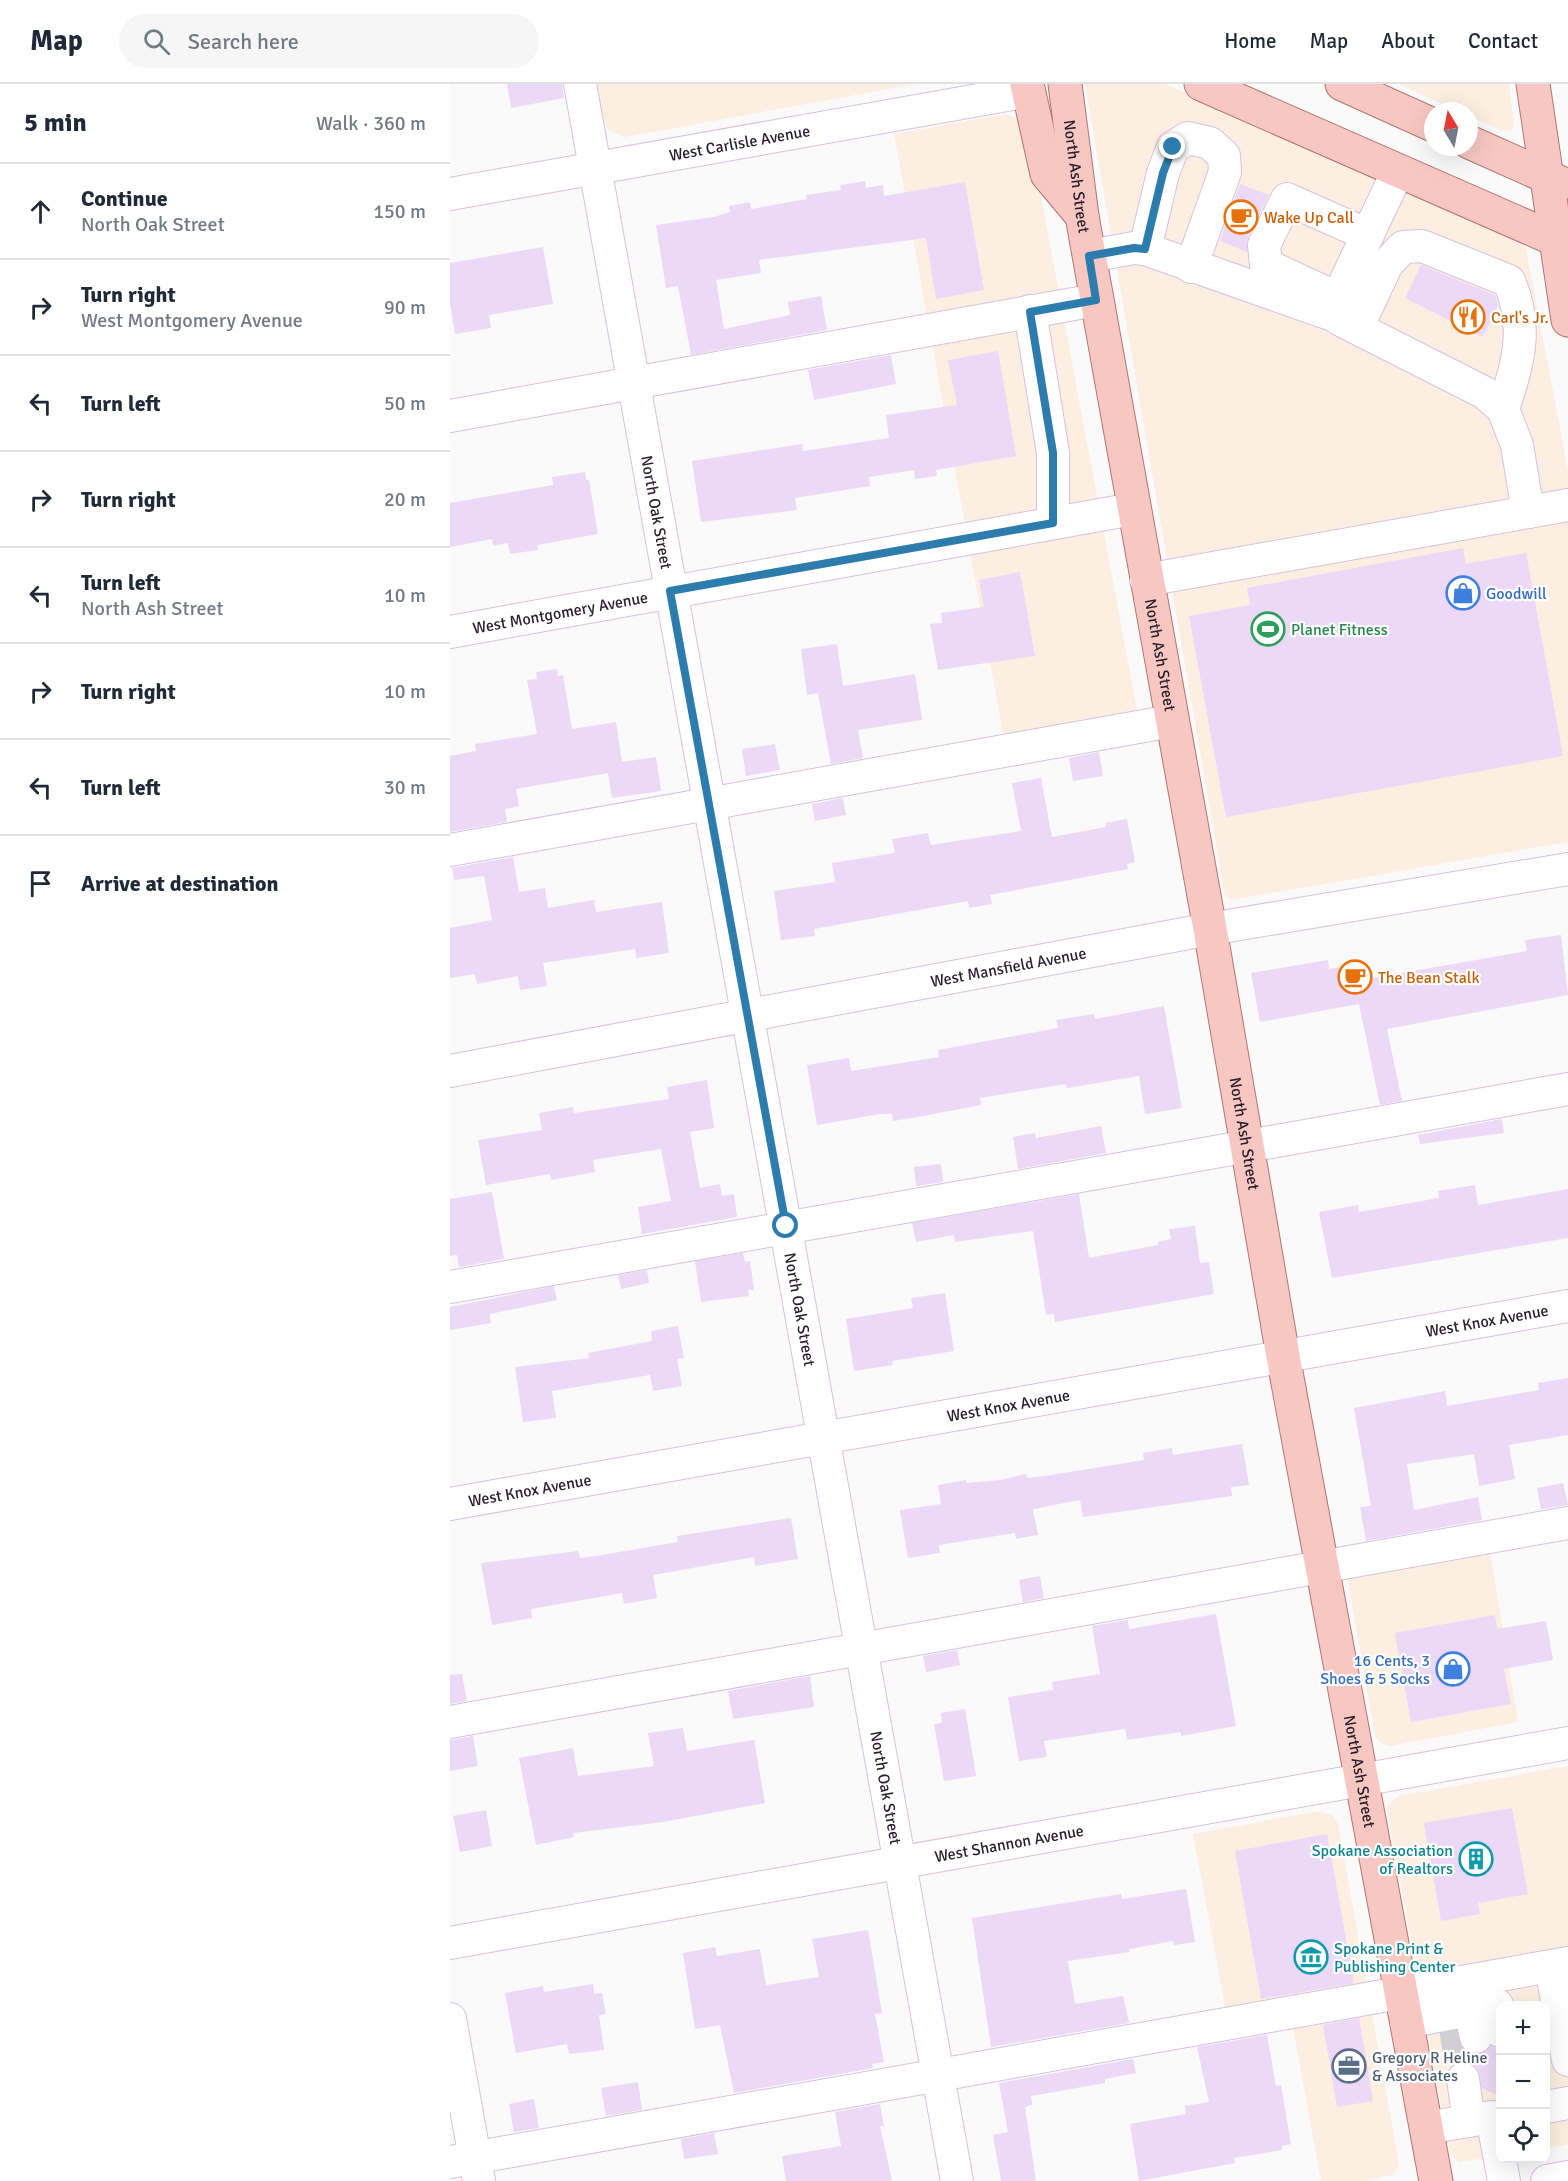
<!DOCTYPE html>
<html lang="en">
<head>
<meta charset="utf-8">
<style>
	:root { --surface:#fff; --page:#f6f6f7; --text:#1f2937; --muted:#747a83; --line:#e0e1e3 }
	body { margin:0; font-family:Signika,sans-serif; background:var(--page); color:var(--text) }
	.controls { position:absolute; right:18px; bottom:18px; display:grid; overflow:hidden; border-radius:12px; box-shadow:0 6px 24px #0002 }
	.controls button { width:54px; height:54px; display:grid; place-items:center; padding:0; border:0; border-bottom:2px solid var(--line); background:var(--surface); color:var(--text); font:30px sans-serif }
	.compass { position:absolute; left:974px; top:18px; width:54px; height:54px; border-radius:50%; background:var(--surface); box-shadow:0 6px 24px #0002; rotate:350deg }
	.stop { position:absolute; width:18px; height:18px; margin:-14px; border:4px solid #2c7dae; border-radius:50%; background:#fff }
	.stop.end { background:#2c7dae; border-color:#fff; box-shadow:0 2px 6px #0008 }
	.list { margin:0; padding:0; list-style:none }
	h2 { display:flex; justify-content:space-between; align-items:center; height:78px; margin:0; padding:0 24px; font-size:26px }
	h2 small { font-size:20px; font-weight:400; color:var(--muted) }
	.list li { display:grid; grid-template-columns:39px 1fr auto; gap:18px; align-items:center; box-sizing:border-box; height:96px; padding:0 24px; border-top:2px solid var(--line) }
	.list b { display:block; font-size:22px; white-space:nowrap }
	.list p { margin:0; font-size:20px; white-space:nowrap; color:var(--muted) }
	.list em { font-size:20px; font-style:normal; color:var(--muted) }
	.icon { flex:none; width:33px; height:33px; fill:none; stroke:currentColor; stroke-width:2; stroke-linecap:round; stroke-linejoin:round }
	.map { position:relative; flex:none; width:1118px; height:2097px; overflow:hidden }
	header { display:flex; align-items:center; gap:36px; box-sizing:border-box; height:84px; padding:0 30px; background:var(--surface); border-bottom:2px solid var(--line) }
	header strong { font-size:28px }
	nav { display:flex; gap:33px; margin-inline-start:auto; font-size:21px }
	.search { width:420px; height:54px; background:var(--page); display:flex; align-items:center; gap:15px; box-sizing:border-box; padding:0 21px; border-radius:33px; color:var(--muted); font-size:22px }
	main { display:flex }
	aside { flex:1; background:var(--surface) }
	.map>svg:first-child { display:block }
	.commercial { fill:#fceee0 }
	.building { fill:#ecd8f7 }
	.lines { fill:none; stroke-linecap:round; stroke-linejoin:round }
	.minor-tunnel { stroke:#d0cfd1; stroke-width:32; stroke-dasharray:32 16; stroke-linecap:butt }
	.minor-casing { stroke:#d5c2e0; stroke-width:34 }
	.major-casing { stroke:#ad7573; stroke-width:35 }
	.minor { stroke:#fff; stroke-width:32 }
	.major { stroke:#f8c7c2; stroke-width:33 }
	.route { stroke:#2c7dae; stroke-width:8 }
	.labels { text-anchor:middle; stroke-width:4.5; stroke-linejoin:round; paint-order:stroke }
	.street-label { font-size:16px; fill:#29222d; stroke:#fff }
	.food-label { font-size:16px; fill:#c56008; stroke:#fff; text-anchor:start }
	.shop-label { font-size:16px; fill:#366cbe; stroke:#fff; text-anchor:start }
	.leisure-label { font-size:16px; fill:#27864d; stroke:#fff; text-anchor:start }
	.culture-label { font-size:16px; fill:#0d838f; stroke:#fff; text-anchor:end }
	.service-label { font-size:16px; fill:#4e5e75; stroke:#fff; text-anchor:start }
</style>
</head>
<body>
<header>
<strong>Map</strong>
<div class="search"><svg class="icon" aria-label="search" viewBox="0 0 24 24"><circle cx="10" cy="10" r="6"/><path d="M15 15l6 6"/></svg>Search here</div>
<nav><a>Home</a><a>Map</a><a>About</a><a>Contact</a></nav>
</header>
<main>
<aside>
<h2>5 min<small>Walk · 360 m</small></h2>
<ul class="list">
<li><svg class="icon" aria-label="ahead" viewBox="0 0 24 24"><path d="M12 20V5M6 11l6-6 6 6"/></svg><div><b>Continue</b><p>North Oak Street</p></div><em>150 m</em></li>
<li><svg class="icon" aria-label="right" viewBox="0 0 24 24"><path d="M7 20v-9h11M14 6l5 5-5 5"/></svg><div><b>Turn right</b><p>West Montgomery Avenue</p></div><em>90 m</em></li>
<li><svg class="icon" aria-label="left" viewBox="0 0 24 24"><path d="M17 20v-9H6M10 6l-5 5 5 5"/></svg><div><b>Turn left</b></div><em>50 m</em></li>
<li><svg class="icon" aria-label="right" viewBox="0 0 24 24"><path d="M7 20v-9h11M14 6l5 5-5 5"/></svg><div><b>Turn right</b></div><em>20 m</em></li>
<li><svg class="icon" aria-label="left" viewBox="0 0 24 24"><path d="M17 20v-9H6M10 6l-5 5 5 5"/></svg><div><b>Turn left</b><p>North Ash Street</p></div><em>10 m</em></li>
<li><svg class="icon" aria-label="right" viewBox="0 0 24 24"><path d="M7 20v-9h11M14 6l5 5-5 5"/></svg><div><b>Turn right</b></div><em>10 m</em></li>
<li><svg class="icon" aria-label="left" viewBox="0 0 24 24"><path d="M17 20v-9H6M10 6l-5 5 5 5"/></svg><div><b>Turn left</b></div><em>30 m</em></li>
<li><svg class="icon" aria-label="arrive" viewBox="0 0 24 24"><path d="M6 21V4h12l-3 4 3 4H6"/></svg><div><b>Arrive at destination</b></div></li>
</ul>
</aside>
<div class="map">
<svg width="1118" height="2097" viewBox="0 0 1118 2097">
	<rect width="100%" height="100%" fill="#fafafa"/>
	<g class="commercial">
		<polygon points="147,0 466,0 175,53 158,46 153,35"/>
		<polygon points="635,0 715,0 1071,160 1076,165 1118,387 1118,758 781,816 775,812"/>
		<polygon points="948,0 1059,0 1064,41 1060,47 1050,46 1019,32 1019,27 1008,27"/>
		<polygon points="556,30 569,35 578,44 688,631 554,655 444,50"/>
		<polygon points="1036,1445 1068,1638 940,1662 931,1659 925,1652 893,1469"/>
		<polygon points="1118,1682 1118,2060 1096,2064 1096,1922 1050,1922 1050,2072 1009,2078 1000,2070 937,1725 940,1719 949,1712"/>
		<polygon points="869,1727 883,1732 888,1740 949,2080 943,2091 913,2097 871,2097 838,1916 776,1927 743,1750"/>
	</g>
	<g class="building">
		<polygon points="57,0 112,0 114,14 61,24"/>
		<polygon points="415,97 416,104 433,101 434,112 515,98 534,206 486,215 476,154 309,176 311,189 266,196 274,245 340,231 338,218 371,212 377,246 241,271 228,202 216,204 206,141 264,133 280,128 279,122 300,118 301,125 357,115 356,111 391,106 390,101"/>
		<polygon points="790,100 819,111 798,153 797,168 770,157"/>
		<polygon points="93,163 103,220 39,231 41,244 5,250 0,220 0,179"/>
		<polygon points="971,181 1045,211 1048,221 1033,253 955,214"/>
		<polygon points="548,267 566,372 486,386 487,392 465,395 464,386 419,393 420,402 345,414 347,426 251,438 242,377 352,360 353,367 439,354 436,331 507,321 498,276"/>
		<polygon points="441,271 446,300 364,316 358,286"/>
		<polygon points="135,388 136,396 139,396 148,450 87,461 88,466 60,470 58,459 43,462 42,455 0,463 0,419 103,401 102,393"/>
		<polygon points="1013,464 1016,480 1076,469 1113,672 776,733 739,532 800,521 797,504"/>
		<polygon points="570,488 585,572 488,586 480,540 492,539 491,529 534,523 529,496"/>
		<polygon points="387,560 393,602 465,590 472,636 408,646 413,674 381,680 368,609 357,611 351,565"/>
		<polygon points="107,585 108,592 113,591 122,645 166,638 172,678 206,673 211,707 162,714 158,689 66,705 69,722 55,725 57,738 0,748 0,672 26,667 25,660 87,650 77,596 87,595 86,588"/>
		<polygon points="325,660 330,686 296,692 292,665"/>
		<polygon points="649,668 653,692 623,697 619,674"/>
		<polygon points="591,694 602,753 656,743 656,739 677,735 685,778 677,780 678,785 540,811 542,820 519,824 518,817 364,845 365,852 331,856 324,807 385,798 382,779 445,769 442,755 478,749 481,761 571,747 562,699"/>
		<polygon points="393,714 396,731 365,737 362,720"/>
		<polygon points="63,773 69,808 95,804 98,824 144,816 146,828 212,818 219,869 186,874 185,865 93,879 97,902 70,906 68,892 27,900 25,890 0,894 0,844 42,836 34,792 4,796 2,784"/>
		<polygon points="1111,851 1118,911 937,945 952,1017 930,1021 909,920 810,938 801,889 878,876 879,885 909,880 912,896 1077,867 1075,856"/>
		<polygon points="714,922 732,1024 695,1030 689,992 617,1004 616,1000 530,1014 531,1021 468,1033 443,1037 442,1030 430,1030 367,1041 357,981 399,974 401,987 489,973 488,966 608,944 606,936 644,930 645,935"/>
		<polygon points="257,996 264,1044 240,1048 250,1104 270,1100 272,1112 284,1110 287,1133 192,1150 188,1123 221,1117 211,1065 143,1076 145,1088 101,1096 100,1090 36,1101 28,1056 92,1046 89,1029 123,1023 124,1029 219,1015 217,1003"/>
		<polygon points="1052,1035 1054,1049 970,1060 968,1051"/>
		<polygon points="651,1042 656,1069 568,1085 563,1053 585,1049 586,1054"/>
		<polygon points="491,1080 493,1098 466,1102 464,1083"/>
		<polygon points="1025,1101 1028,1121 1118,1105 1118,1154 882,1194 869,1128 908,1121 909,1128 989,1114 988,1107"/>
		<polygon points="42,1108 54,1175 9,1183 7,1171 0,1172 0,1115"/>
		<polygon points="629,1110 639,1174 708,1161 708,1158 721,1155 719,1145 745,1142 750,1179 759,1178 764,1210 605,1238 604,1230 596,1231 583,1147 505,1158 504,1151 466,1158 462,1139"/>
		<polygon points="293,1169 295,1178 300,1177 304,1206 298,1206 299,1212 251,1218 245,1177"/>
		<polygon points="197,1186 199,1199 171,1205 168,1191"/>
		<polygon points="104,1202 107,1216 40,1230 41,1239 0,1246 0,1223"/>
		<polygon points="495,1209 504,1267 442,1277 443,1281 404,1287 396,1235 463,1224 461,1214"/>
		<polygon points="228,1242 234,1274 227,1275 232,1302 203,1307 200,1291 102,1307 106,1334 73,1338 65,1283 139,1274 138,1269 202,1257 201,1247"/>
		<polygon points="1118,1294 1118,1351 1059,1361 1065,1395 1029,1402 1024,1370 957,1380 964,1426 1028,1413 1032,1436 916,1457 910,1423 921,1422 904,1324 995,1307 997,1322 1089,1306 1088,1299"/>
		<polygon points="792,1360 799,1401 781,1403 782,1412 633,1433 630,1416 583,1425 588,1451 566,1455 565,1449 489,1461 490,1469 458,1474 450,1426 491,1420 488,1401 516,1396 516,1399 550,1396 576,1390 577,1394 595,1392 694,1376 693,1369 722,1364 723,1371"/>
		<polygon points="1113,1399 1118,1421 1091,1425 1087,1404"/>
		<polygon points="341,1434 348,1475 305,1482 304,1473 203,1491 207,1514 174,1520 172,1509 81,1525 82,1534 42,1541 31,1479 128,1467 130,1474 146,1472 228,1458 227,1452"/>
		<polygon points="590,1492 594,1514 573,1518 569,1496"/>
		<polygon points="766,1530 786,1642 731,1652 731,1648 677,1656 675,1645 594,1657 597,1673 569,1677 558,1613 603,1606 602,1598 650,1590 642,1542 678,1536 679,1545"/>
		<polygon points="1045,1531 1047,1545 1096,1537 1103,1576 1054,1585 1061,1620 961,1638 945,1549"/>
		<polygon points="507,1566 510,1581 476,1588 473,1572"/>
		<polygon points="12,1590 17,1617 0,1620 0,1591"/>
		<polygon points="360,1592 364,1623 283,1635 278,1607"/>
		<polygon points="515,1625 526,1692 494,1697 484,1640 492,1639 491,1629"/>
		<polygon points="233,1644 237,1667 304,1656 315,1719 213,1738 123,1749 124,1753 86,1761 69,1674 123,1664 128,1692 204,1682 198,1649"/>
		<polygon points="23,1652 28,1682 0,1687 0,1656"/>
		<polygon points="1062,1724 1078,1810 1028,1819 1030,1830 991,1837 974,1739"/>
		<polygon points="36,1726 42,1762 10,1768 3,1732"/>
		<polygon points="877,1750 904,1899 811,1915 785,1767"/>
		<polygon points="736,1805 745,1858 724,1861 723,1857 679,1865 680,1868 618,1877 625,1920 673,1912 679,1939 541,1963 522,1834 671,1810 672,1815"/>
		<polygon points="418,1846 432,1929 425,1930 434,1978 422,1980 423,1984 284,2009 270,1941 245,1945 233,1869 265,1863 267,1872 310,1865 316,1901 369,1893 362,1855"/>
		<polygon points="143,1900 144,1910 152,1909 156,1930 149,1931 154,1966 119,1970 117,1960 66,1969 55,1909 93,1902 94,1908"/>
		<polygon points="909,1934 923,2017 887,2023 873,1941"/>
		<polygon points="1006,1947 1012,1965 1020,1970 1030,1970 1041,1962 1050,1965 1050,2012 1032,2004 1027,1984 1020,1979 1005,1979 999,1948"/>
		<polygon points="817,1951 826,2002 831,2001 841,2060 832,2062 832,2066 784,2074 785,2079 689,2097 680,2040 736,2030 735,2022 759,2018 747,1963"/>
		<polygon points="683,1975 686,1989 655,1995 655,1999 581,2012 582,2021 575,2023 586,2097 551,2097 543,2051 558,2048 549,1999"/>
		<polygon points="188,1998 192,2026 156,2032 151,2004"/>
		<polygon points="84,2015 89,2044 64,2048 59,2020"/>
		<polygon points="430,2020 434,2042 430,2042 442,2097 336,2097 332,2072 391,2062 385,2028"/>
		<polygon points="264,2049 268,2070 234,2075 231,2055"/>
	</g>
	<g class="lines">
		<polyline class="minor-tunnel" points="1005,1944 1013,1995"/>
		<g class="minor-casing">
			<g id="minor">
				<path id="s1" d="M130,0L507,2097"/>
				<path id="s2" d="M0,110L579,7"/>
				<polyline points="695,165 713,89 723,63 738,54 760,59 774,72 775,88 741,183"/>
				<polyline points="639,172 684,164 695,165 880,230 948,87"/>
				<polyline points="887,214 816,181 814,161 837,115 918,151"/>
				<polyline points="580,227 603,369 603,439"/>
				<polyline points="889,235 1035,309 1053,325 1067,361 1078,428"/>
				<path d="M907,244L937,180L953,163L972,162L1059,197C1079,244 1068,279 1053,325"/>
				<polyline points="0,332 646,216"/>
				<polyline points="696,496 1118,421"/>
				<path id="s3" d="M0,548L683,425"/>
				<polyline points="0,766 722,637"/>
				<path id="s4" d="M0,987L760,845L1118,785"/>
				<path d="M0,1203C372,1135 746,1074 1118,1005"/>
				<path id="s5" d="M0,1420L1118,1222"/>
				<polyline points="0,1638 1118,1439"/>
				<path id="s6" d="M0,1859L1118,1659"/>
				<polyline points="1101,1883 1118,1976"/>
				<polyline points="1020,1926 1026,1953"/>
				<polyline points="0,1935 29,2097"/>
				<polyline points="956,1938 1047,1921 1050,1947"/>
				<polyline points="1013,1995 1019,2037"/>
				<polyline points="1096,2023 1118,2019"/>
				<polyline points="976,2044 1042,2033 1054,2097"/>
				<polyline points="0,2078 1118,1879"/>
				<polyline points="1097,2097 1118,2093"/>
			</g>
		</g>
		<g class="major-casing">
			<g id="major">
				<polyline points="577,0 597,90 632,132"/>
				<path id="s7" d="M615,0L632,132L760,845L833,1272L986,2097"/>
				<polyline points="751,0 1118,161"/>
				<polyline points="892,0 983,41"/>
				<polyline points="1083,0 1118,236"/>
				<polyline points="1019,58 1111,99"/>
			</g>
		</g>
		<use href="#minor" class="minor"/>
		<use href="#major" class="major"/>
	</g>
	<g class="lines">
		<polyline class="route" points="336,1142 220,507 603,439 603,369 580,228 646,216 639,172 684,164 695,165 713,89 723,63"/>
	</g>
	<defs>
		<g id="cafe-ring" transform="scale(1.725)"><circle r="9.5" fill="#fff" stroke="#e8710a" stroke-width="1.5"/><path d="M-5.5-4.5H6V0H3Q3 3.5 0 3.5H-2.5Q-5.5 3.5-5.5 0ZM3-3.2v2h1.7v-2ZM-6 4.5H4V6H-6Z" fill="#e8710a"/></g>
		<g id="restaurant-ring" transform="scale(1.725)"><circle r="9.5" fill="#fff" stroke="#e8710a" stroke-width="1.5"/><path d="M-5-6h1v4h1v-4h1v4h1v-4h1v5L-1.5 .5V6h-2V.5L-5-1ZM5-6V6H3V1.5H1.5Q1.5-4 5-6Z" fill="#e8710a"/></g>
		<g id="shop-ring" transform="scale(1.725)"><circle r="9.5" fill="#fff" stroke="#3f7fe0" stroke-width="1.5"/><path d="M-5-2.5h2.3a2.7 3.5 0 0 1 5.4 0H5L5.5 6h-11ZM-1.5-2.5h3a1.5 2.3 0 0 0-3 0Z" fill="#3f7fe0"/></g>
		<g id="stadium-ring" transform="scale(1.725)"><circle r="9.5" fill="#fff" stroke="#2e9e5b" stroke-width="1.5"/><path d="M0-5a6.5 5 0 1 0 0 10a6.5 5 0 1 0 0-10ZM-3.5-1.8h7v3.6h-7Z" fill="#2e9e5b"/></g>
		<g id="building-ring" transform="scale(1.725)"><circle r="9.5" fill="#fff" stroke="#0f9aa8" stroke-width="1.5"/><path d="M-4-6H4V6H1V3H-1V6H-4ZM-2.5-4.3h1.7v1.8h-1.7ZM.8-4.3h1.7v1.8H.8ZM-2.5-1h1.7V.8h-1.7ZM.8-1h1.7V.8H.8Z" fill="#0f9aa8"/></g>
		<g id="museum-ring" transform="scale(1.725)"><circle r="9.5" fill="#fff" stroke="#0f9aa8" stroke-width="1.5"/><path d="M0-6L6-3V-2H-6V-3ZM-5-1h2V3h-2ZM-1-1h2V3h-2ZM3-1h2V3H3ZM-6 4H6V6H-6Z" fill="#0f9aa8"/></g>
		<g id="office-ring" transform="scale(1.725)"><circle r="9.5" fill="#fff" stroke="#5c6f8a" stroke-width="1.5"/><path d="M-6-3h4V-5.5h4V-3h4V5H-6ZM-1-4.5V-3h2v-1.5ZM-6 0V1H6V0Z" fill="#5c6f8a"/></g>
	</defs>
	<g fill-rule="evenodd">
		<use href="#cafe-ring" x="791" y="133"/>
		<use href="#restaurant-ring" x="1018" y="233"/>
		<use href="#shop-ring" x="1013" y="509"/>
		<use href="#stadium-ring" x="818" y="545"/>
		<use href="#cafe-ring" x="905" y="893"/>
		<use href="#shop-ring" x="1003" y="1585"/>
		<use href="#building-ring" x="1026" y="1775"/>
		<use href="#museum-ring" x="861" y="1873"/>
		<use href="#office-ring" x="899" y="1982"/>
	</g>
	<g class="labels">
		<g class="street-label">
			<text dy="6" stroke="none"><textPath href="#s2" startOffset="294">West Carlisle Avenue</textPath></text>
			<text dy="6" stroke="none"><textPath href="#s7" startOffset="93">North Ash Street</textPath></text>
			<text dy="6" stroke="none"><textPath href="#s1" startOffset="435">North Oak Street</textPath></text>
			<text dy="6" stroke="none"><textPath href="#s3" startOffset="112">West Montgomery Avenue</textPath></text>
			<text dy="6" stroke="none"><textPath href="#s7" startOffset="579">North Ash Street</textPath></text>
			<text dy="6" stroke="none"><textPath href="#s4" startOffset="568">West Mansfield Avenue</textPath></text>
			<text dy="6" stroke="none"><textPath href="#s7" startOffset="1065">North Ash Street</textPath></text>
			<text dy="6" stroke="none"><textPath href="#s1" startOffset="1245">North Oak Street</textPath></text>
			<text dy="6" stroke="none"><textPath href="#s5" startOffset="1053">West Knox Avenue</textPath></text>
			<text dy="6" stroke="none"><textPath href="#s5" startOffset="567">West Knox Avenue</textPath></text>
			<text dy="6" stroke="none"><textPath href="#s5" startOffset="81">West Knox Avenue</textPath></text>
			<text dy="6" stroke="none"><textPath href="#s7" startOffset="1713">North Ash Street</textPath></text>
			<text dy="6" stroke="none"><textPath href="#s1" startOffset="1731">North Oak Street</textPath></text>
			<text dy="6" stroke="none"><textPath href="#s6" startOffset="568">West Shannon Avenue</textPath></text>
		</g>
		<g class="food-label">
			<text x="814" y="139">Wake Up Call</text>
			<text x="1041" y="239">Carl's Jr.</text>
			<text x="928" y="899">The Bean Stalk</text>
		</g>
		<g class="shop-label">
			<text x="1036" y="515">Goodwill</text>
			<text x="980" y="1582" text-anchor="end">16 Cents, 3<tspan x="980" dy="18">Shoes &amp; 5 Socks</tspan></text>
		</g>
		<g class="leisure-label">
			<text x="841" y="551">Planet Fitness</text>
		</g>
		<g class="culture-label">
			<text x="1003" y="1772">Spokane Association<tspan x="1003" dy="18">of Realtors</tspan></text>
			<text x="884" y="1870" text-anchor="start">Spokane Print &amp;<tspan x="884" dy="18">Publishing Center</tspan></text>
		</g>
		<g class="service-label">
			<text x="922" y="1979">Gregory R Heline<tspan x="922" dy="18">&amp; Associates</tspan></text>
		</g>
	</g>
</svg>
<div class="controls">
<button>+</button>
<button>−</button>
<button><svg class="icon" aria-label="locate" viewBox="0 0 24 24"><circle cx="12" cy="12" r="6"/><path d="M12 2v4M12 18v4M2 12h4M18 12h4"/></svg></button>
</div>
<svg class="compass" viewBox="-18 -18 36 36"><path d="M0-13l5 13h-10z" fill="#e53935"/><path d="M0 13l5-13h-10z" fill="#747a83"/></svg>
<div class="stop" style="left:336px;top:1142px"></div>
<div class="stop end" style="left:723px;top:63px"></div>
</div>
</main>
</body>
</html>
